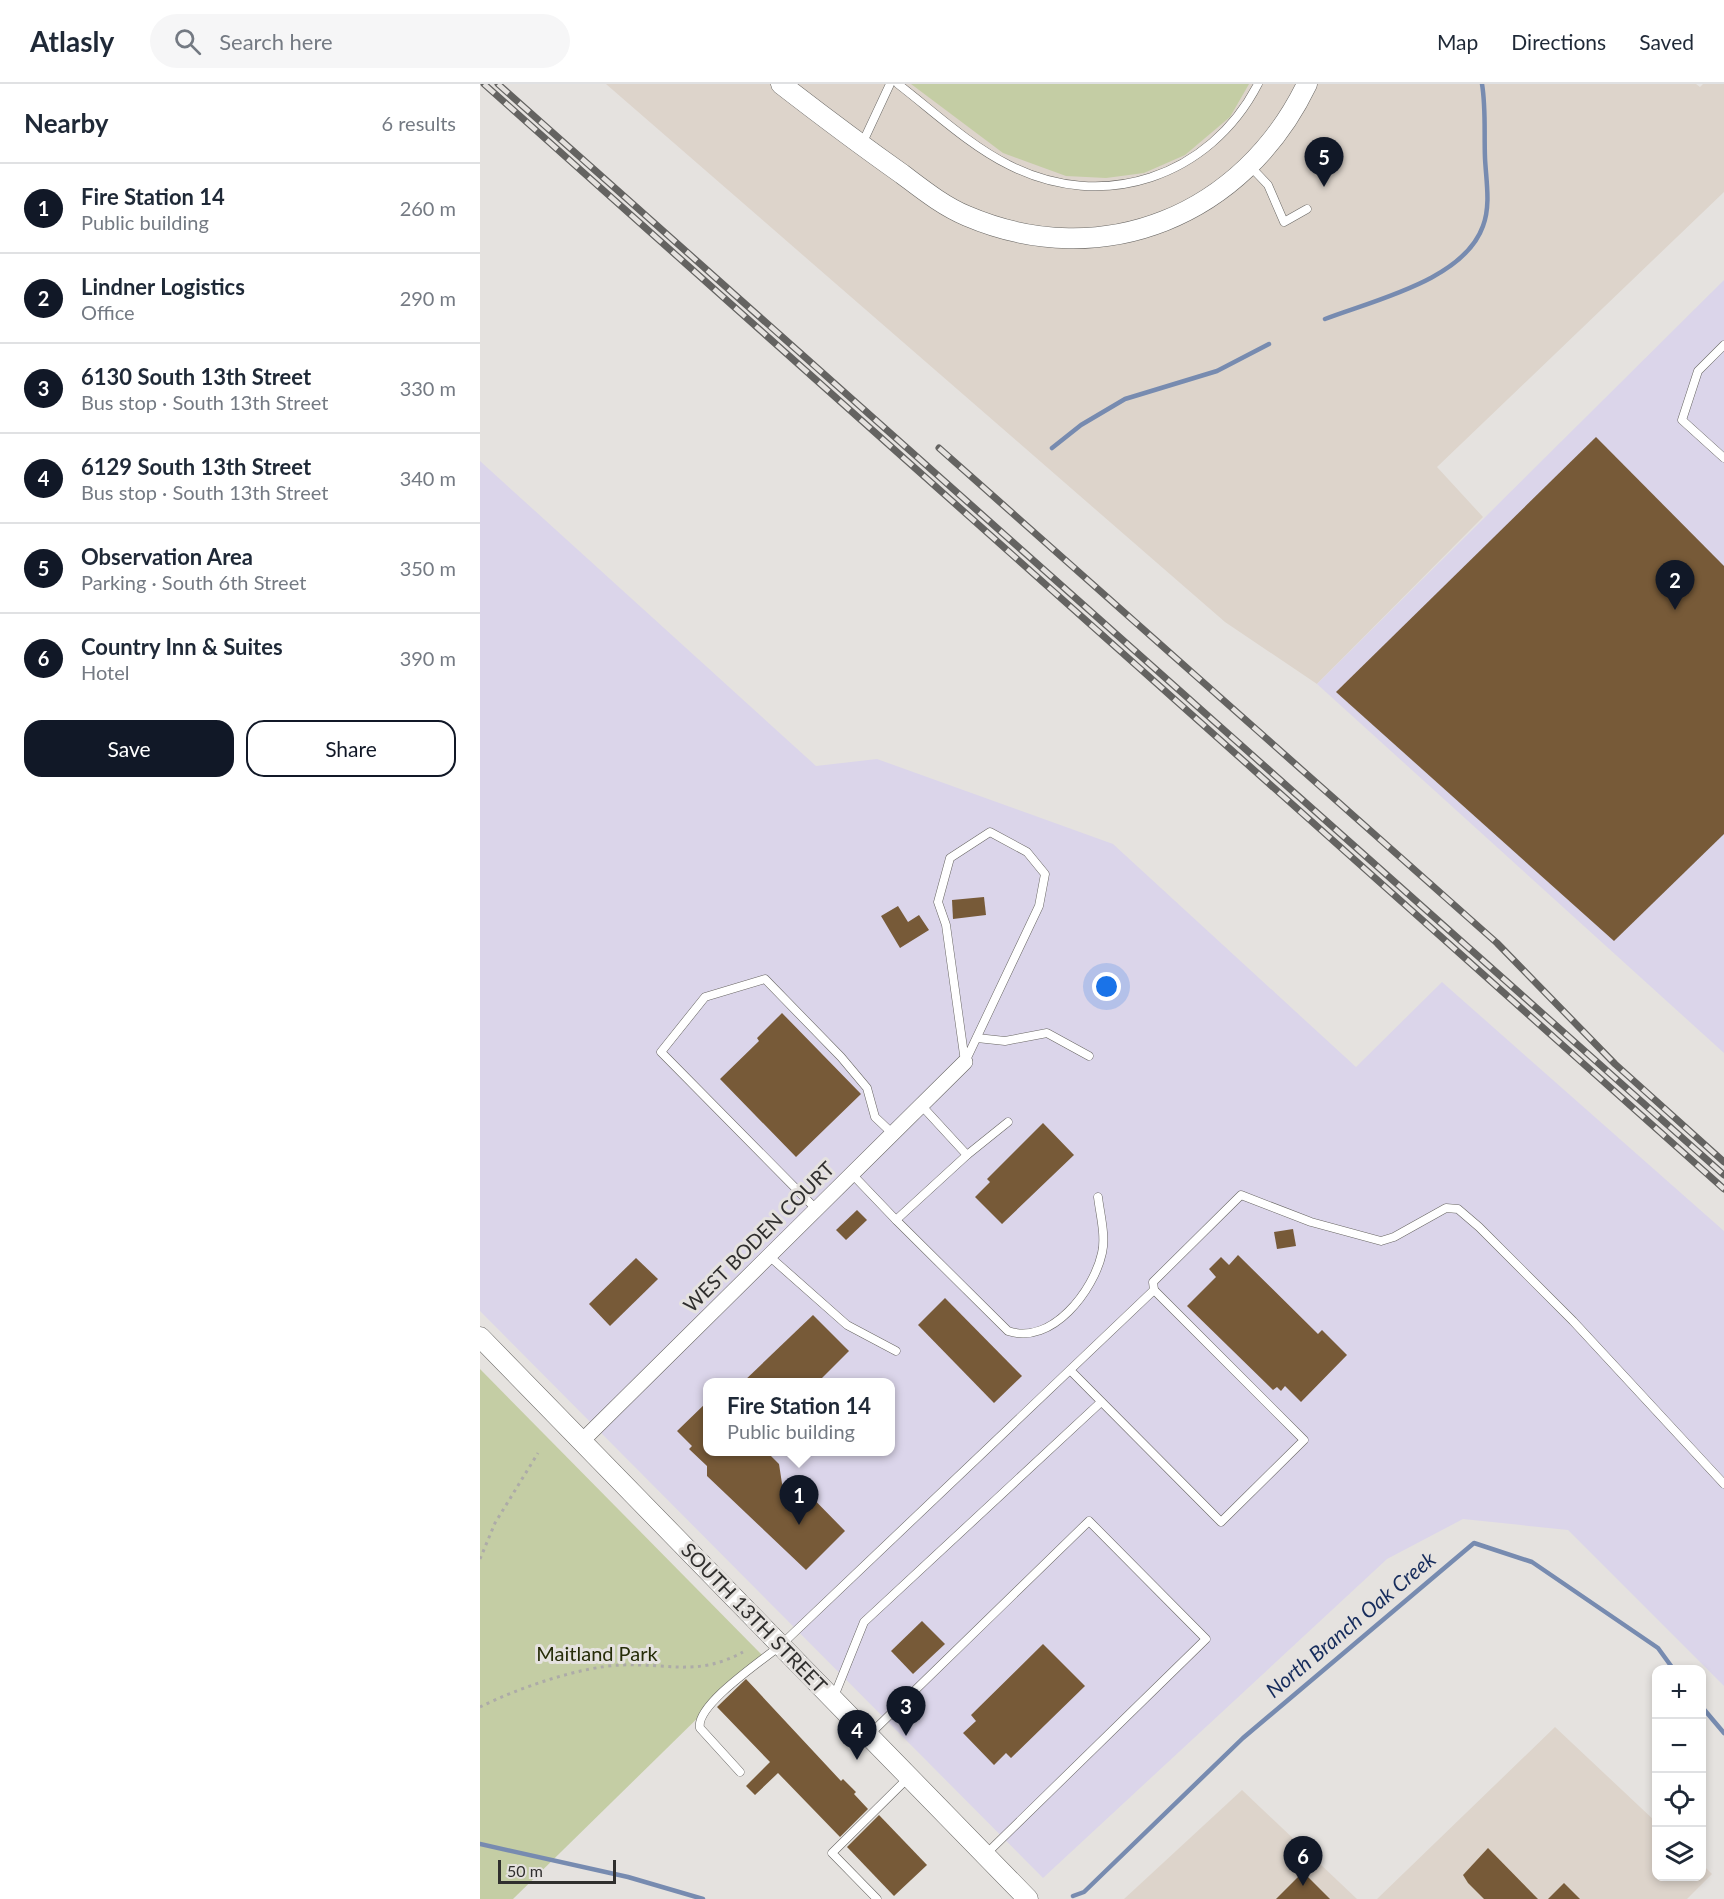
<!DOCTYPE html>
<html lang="en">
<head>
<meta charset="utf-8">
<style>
	:root { --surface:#fff; --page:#f6f6f7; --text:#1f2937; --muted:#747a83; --line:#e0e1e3; --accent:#111827 }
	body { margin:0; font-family:Lato,sans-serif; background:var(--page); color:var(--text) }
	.controls { position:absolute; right:18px; bottom:18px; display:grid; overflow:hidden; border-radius:12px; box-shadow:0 3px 9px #0003 }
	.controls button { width:54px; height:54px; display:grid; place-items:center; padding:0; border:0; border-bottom:2px solid var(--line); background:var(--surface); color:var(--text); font:30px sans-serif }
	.scale { position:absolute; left:18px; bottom:15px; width:118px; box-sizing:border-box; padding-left:6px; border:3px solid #302f2e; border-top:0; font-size:16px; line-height:21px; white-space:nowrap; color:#302f2e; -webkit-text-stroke:4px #e5e2df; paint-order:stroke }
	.you { position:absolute; left:627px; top:903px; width:21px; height:21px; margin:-15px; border:4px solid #fff; border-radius:50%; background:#1a73e8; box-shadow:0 0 0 9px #1a73e833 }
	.badge { display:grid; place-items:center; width:39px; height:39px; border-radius:50%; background:var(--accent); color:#fff; font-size:20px; font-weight:700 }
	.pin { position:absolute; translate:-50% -50px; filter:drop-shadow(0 2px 3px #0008) }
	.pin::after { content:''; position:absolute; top:32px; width:21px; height:18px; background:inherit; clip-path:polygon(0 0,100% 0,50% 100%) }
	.popup { position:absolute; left:223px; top:1294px; width:192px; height:78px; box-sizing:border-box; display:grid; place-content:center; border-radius:12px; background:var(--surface); filter:drop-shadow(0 2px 4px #0005); font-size:20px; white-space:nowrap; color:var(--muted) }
	.popup b { font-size:22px; color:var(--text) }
	.popup::after { content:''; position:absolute; left:50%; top:100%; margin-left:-12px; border:12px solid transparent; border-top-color:var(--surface) }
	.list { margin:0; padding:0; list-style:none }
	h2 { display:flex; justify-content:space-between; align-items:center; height:78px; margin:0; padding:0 24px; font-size:26px }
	h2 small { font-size:20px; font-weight:400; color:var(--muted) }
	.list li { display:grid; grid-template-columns:39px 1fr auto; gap:18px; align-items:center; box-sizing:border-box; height:90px; padding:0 24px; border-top:2px solid var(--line) }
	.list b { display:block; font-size:22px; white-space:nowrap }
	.list p { margin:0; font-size:20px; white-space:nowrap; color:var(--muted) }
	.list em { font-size:20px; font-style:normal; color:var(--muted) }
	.actions { display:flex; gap:12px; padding:18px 24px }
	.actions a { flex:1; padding:14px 0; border:2px solid var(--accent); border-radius:18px; text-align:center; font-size:21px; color:var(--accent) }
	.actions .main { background:var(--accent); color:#fff }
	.icon { flex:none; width:33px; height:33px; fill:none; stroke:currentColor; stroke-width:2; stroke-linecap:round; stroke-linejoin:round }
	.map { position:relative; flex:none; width:1244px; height:1815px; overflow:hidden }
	header { display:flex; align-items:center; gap:36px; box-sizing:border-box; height:84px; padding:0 30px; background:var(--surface); border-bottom:2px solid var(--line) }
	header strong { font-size:28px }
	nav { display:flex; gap:33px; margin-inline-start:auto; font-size:21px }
	.search { width:420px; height:54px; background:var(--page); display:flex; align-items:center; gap:15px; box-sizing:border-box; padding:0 21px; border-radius:33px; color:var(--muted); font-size:22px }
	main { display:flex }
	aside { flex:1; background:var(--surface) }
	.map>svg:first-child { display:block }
	.built { fill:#ddd4cb }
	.industrial { fill:#dbd5ea; fill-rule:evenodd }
	.green { fill:#c4cda4 }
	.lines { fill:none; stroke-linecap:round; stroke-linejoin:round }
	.stream { stroke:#778bb0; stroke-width:4.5 }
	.building { fill:#775a38 }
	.service-casing { stroke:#686663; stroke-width:9 }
	.minor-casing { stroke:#686663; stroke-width:16 }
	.tertiary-casing { stroke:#686663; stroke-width:21 }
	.path { stroke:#adaba8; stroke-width:3; stroke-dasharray:3 4.5; stroke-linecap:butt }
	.service { stroke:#fff; stroke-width:8 }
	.minor { stroke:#fff; stroke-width:15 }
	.tertiary { stroke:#fff; stroke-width:20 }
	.rail-casing { stroke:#646361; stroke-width:7 }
	.rail { stroke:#e5e2df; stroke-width:4.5; stroke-dasharray:14; stroke-linecap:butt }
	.labels { text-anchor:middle; stroke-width:6; stroke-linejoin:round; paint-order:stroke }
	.street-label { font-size:20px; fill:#302f2e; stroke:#e5e2df }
	.park-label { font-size:20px; fill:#272d09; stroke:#e5e2df }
	.water-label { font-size:21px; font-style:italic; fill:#162c5c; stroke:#e5e2df }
</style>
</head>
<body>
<header>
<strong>Atlasly</strong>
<div class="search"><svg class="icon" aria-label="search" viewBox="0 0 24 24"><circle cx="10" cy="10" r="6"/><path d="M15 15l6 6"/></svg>Search here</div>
<nav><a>Map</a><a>Directions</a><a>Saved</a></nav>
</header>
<main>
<aside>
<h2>Nearby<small>6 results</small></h2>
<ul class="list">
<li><span class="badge">1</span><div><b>Fire Station 14</b><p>Public building</p></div><em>260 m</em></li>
<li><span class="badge">2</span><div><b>Lindner Logistics</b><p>Office</p></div><em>290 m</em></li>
<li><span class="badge">3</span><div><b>6130 South 13th Street</b><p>Bus stop · South 13th Street</p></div><em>330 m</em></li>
<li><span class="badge">4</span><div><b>6129 South 13th Street</b><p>Bus stop · South 13th Street</p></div><em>340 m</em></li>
<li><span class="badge">5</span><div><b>Observation Area</b><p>Parking · South 6th Street</p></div><em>350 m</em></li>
<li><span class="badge">6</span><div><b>Country Inn &amp; Suites</b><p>Hotel</p></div><em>390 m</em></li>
</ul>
<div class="actions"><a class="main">Save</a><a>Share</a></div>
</aside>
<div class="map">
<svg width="1244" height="1815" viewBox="0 0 1244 1815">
	<rect width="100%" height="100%" fill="#e5e2df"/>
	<g class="built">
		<polygon points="126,0 1216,0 1220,3 1223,0 1244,0 1244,108 957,383 1003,433 837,600 745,538"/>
		<polygon points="1075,1643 1176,1738 1176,1792 1222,1792 1222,1780 1232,1790 1207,1815 897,1815"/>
		<polygon points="762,1706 877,1815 644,1815"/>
	</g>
	<g class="industrial">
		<polygon points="1244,196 1244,969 837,600"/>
		<path d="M0,377L336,682L397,675L633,760L876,983L962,898L1244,1147V1602L1088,1446L983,1435L907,1475L563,1794L0,1227ZM228,1298H410V1368H228Z"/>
	</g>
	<g class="green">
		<polygon points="431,0 769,0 750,33 705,71 664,89 626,94 586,92 523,69"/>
		<polygon points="0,1285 282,1571 33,1815 0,1815"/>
	</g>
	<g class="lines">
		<g class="stream">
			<path d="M845,235C894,216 984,196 1003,142C1011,121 1006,96 1005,74C1004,49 1006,24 1002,0"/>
			<polyline points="572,364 601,341 645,315 737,287 789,260"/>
			<polyline points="1222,1623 1244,1649"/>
			<polyline points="0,1760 148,1793 223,1815"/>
			<polyline points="593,1812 604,1808 763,1654 994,1459 1052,1478 1178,1564 1194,1586"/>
		</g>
	</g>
	<g class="building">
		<polygon points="1116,353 1244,482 1244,750 1134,857 856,608"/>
		<polygon points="504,813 506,831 473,835 472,816"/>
		<polygon points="418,822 428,838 439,831 449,846 420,864 401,832"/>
		<polygon points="302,929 381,1010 316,1073 240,995 279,957 277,954"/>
		<polygon points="563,1039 594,1071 522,1140 495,1113 510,1098 507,1095"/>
		<polygon points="377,1126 387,1136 366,1156 356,1146"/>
		<polygon points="813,1145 816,1162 797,1165 794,1148"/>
		<polygon points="758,1171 838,1250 842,1246 867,1271 821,1318 805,1302 801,1307 797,1303 793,1306 707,1222 736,1193 729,1185 741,1173 749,1181"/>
		<polygon points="156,1174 178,1195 130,1242 109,1220"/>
		<polygon points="465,1214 542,1292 514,1319 438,1241"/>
		<polygon points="333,1231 369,1267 337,1299 262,1299"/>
		<polygon points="228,1317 228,1368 287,1368 299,1380 303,1406 314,1395 365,1447 326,1486 227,1392 227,1382 209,1365 212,1362 197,1347"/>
		<polygon points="442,1537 465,1560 433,1590 411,1567"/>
		<polygon points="563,1560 605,1602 531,1674 526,1669 514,1681 483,1649 496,1637 491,1631"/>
		<polygon points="266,1595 361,1697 363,1695 376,1708 374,1710 388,1725 360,1753 298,1689 275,1711 266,1702 290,1678 237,1623"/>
		<polygon points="399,1731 447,1781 414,1812 367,1763"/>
		<polygon points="1008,1764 1058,1815 1004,1815 988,1799 983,1791"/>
		<polygon points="823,1788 850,1815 796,1815"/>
		<polygon points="1084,1799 1100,1815 1068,1815"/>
	</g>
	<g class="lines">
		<g class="service-casing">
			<g id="service">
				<path d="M418,0C453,27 489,61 529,81C623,129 730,93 778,0"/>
				<polyline points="382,60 410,0"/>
				<polyline points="770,82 788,101 804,138 827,125"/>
				<polyline points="1244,261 1218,287 1202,336 1244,374"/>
				<polygon points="510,748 547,768 565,790 559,822 485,978 466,841 458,818 470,774"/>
				<polyline points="497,954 525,957 567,949 609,972"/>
				<polyline points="487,1071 528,1038"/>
				<polyline points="372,1090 416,1136 487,1071 441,1021"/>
				<polyline points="336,1125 181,968 225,913 285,895 361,973 387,1004 395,1033 413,1050"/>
				<path d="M416,1136L528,1247C572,1262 614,1206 622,1169C626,1152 620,1130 618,1113"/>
				<polyline points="289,1172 367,1241 416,1267"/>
				<polyline points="674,1206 673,1198 761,1111 831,1138 901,1157 914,1153 966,1124 978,1125 999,1143 1093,1237 1244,1400"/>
				<polyline points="353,1615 384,1538 621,1318"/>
				<polyline points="390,1650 609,1437 726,1555 505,1771"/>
				<path d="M260,1688L220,1644C215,1621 283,1576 301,1561L674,1206L824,1356L741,1438L590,1286"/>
				<polyline points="397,1815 352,1769 428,1694"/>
			</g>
		</g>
		<g class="minor-casing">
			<polyline id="minor" points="102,1357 485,978"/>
		</g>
		<g class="tertiary-casing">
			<g id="tertiary">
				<path d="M301,0C341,31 381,61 422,90C442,105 463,122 487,132C623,190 764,131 827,0"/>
				<polyline points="0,1253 548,1815"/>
			</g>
		</g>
		<g class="path">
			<polyline points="0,1475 15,1439 58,1369"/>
			<path d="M0,1623C38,1604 99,1583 141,1581C189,1579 217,1593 263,1568"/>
		</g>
		<use href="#service" class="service"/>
		<use href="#minor" class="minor"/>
		<use href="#tertiary" class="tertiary"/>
		<g class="rail-casing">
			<g id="rail">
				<polyline points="4,0 1244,1105"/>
				<polyline points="18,0 1244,1091"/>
				<polyline points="459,364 1017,859 1135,980 1244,1078"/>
			</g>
		</g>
		<use href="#rail" class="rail"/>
	</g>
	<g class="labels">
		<g class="street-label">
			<text transform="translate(279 1153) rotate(-45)" y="7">WEST BODEN COURT</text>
			<text transform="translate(274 1534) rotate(46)" y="7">SOUTH 13TH STREET</text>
		</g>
		<g class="park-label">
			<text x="117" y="1577">Maitland Park</text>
		</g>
		<g class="water-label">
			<text transform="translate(871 1541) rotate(-40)" y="7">North Branch Oak Creek</text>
		</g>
	</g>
</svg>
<div class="controls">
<button>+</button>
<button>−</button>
<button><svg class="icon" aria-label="locate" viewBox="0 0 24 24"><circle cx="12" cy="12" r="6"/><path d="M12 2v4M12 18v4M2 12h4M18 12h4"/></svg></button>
<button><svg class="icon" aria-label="layers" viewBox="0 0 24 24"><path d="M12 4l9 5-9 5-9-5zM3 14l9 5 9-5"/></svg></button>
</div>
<div class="scale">50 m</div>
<div class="you"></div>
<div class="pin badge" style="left:319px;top:1441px">1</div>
<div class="popup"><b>Fire Station 14</b>Public building</div>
<div class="pin badge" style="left:1195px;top:526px">2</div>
<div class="pin badge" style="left:426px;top:1652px">3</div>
<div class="pin badge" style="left:377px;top:1676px">4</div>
<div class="pin badge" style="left:844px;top:103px">5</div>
<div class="pin badge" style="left:823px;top:1802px">6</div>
</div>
</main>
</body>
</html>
